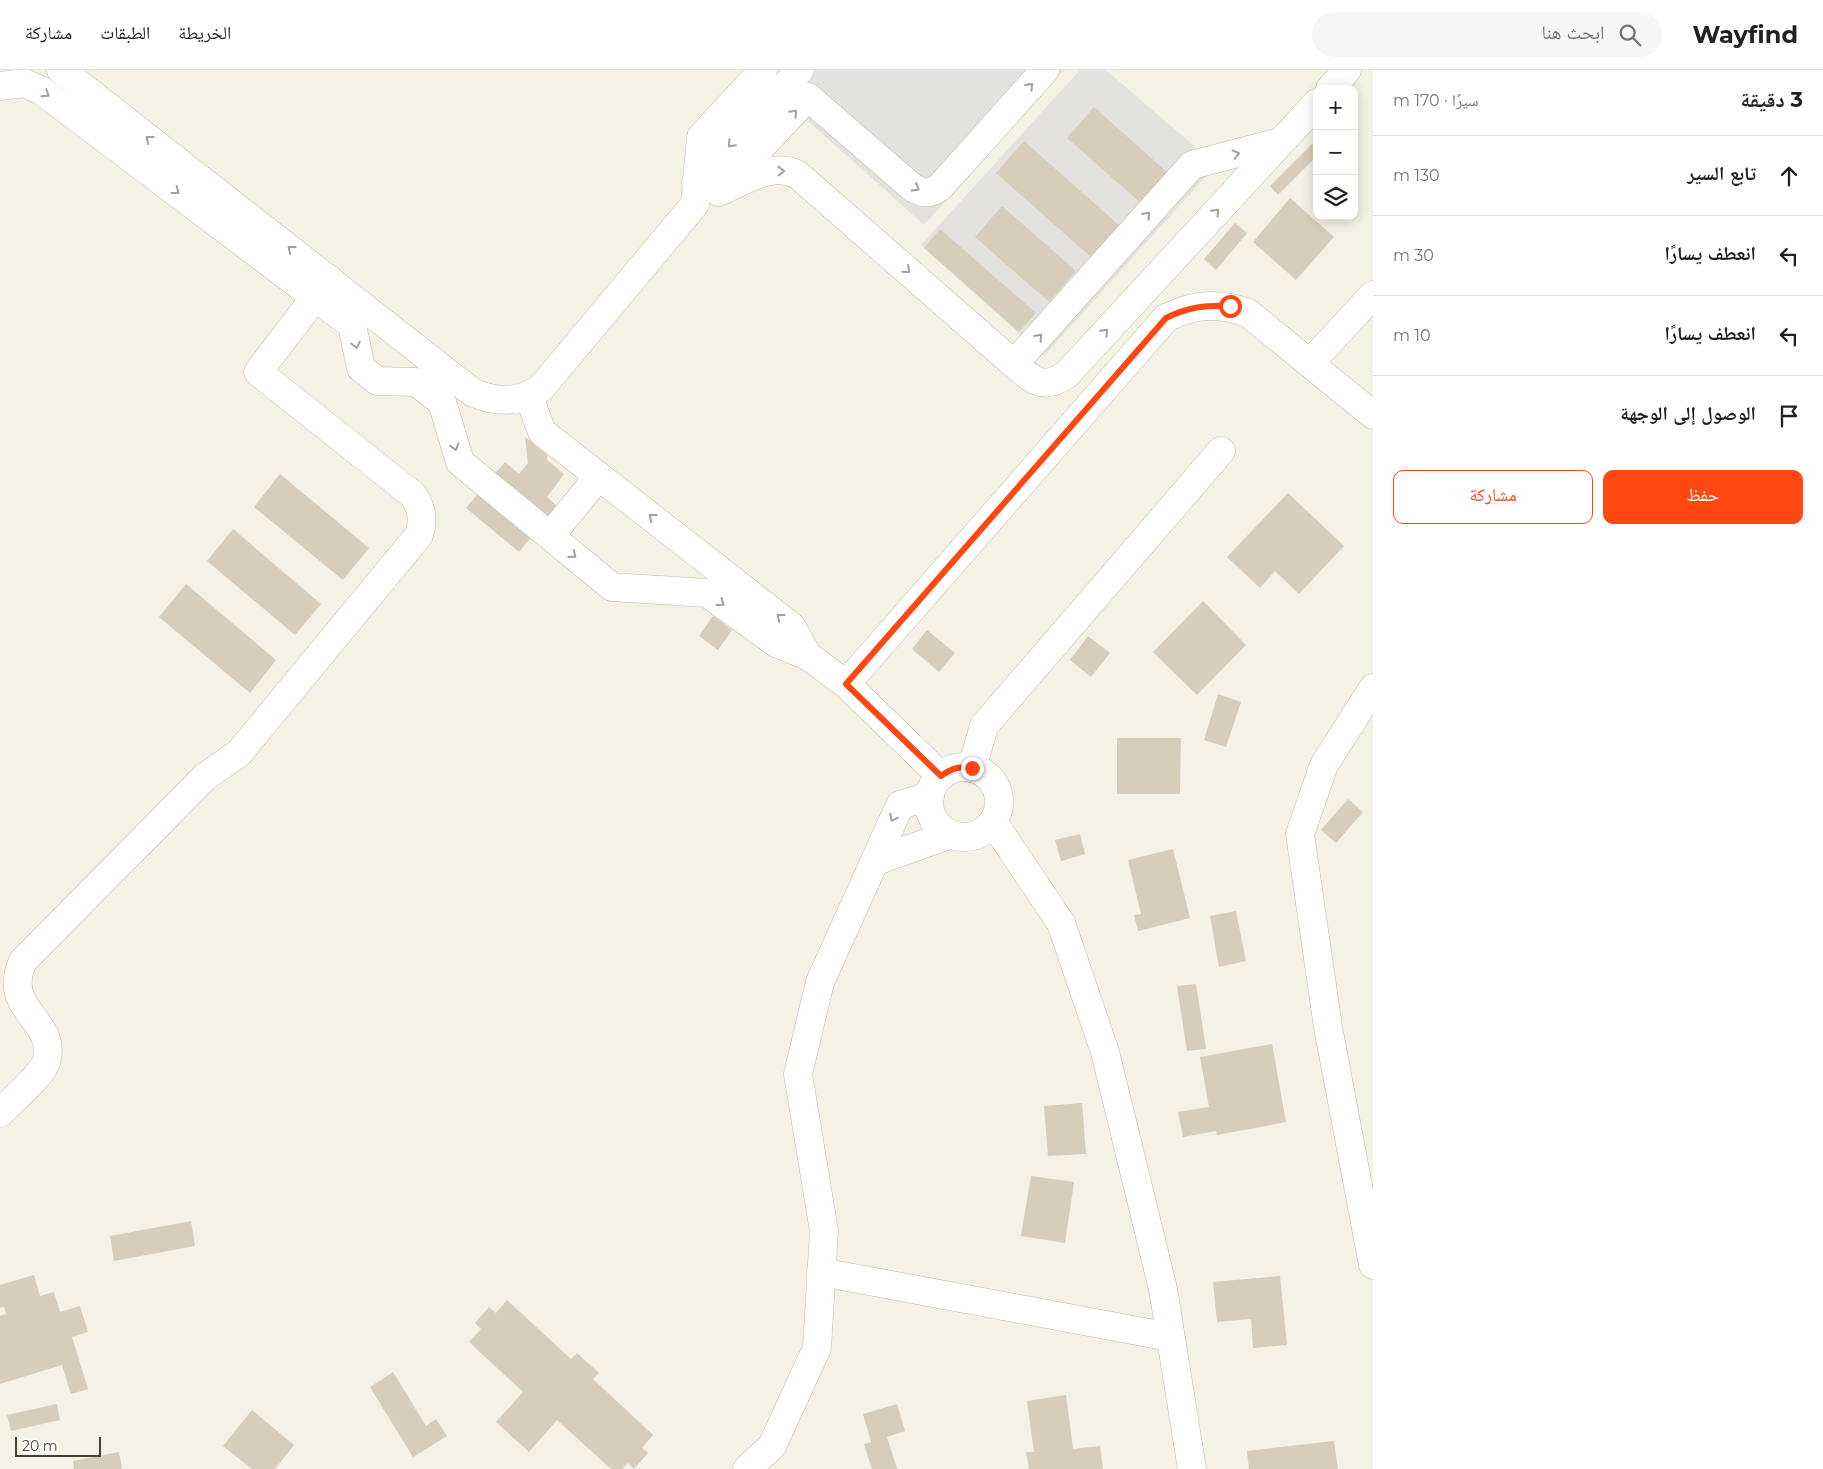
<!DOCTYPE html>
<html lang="ar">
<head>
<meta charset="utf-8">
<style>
	:root { --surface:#fff; --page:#f6f6f6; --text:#202124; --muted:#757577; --line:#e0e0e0; --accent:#ff4711 }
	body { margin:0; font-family:Montserrat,"Noto Naskh Arabic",sans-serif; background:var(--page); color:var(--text); direction:rtl }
	.controls { position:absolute; right:15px; top:15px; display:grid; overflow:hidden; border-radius:10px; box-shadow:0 2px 12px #0003 }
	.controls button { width:45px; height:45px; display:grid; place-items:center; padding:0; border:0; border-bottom:1px solid var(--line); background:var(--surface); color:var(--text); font:25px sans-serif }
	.scale { position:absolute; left:15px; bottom:12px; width:86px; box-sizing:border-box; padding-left:5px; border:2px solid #474134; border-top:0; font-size:14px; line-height:18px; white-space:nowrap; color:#474134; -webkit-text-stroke:4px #fff; paint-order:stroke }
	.stop { position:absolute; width:15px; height:15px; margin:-11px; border:4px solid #ff4711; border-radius:50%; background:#fff }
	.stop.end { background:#ff4711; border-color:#fff; box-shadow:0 1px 5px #0008 }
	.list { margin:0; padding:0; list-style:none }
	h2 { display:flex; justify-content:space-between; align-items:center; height:65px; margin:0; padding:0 20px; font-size:21px }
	h2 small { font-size:16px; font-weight:400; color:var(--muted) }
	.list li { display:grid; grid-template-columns:32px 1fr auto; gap:15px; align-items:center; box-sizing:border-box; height:80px; padding:0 20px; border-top:1px solid var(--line) }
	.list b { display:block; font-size:19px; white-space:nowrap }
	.list em { font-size:16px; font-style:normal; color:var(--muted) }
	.actions { display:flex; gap:10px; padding:15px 20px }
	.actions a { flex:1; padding:11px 0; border:1px solid var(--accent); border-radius:10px; text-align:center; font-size:18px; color:var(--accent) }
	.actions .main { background:var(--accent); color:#fff }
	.icon { flex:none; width:28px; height:28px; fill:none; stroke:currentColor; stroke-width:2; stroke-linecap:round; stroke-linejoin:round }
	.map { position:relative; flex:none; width:1373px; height:1399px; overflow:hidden; direction:ltr }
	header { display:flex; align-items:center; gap:30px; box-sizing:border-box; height:70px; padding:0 25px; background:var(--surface); border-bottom:1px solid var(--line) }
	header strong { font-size:24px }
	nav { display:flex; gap:28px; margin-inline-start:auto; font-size:18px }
	.search { width:350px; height:45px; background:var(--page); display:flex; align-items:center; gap:12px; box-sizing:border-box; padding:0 18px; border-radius:28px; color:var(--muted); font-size:19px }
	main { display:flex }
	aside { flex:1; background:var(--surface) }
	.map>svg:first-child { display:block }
	.parking { fill:#e4e2de }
	.building { fill:#d6cdba }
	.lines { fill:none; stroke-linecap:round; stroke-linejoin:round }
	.minor-casing { stroke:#c0b9a7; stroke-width:29 }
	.minor { stroke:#fff; stroke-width:28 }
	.oneway { stroke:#a3a09a }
	.route { stroke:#ff4711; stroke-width:6 }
</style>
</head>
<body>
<header>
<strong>Wayfind</strong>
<div class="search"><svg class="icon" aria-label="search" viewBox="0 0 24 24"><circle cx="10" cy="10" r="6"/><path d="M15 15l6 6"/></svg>ابحث هنا</div>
<nav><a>الخريطة</a><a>الطبقات</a><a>مشاركة</a></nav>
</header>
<main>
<aside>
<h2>3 دقيقة<small>سيرًا · 170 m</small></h2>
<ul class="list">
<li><svg class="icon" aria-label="ahead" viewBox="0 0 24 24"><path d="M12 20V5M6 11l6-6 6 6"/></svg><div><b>تابع السير</b></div><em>130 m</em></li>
<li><svg class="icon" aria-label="left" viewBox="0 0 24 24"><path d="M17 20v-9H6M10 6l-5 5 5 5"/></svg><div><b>انعطف يسارًا</b></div><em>30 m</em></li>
<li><svg class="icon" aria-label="left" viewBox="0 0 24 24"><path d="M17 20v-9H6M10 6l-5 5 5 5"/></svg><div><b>انعطف يسارًا</b></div><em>10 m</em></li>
<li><svg class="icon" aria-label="arrive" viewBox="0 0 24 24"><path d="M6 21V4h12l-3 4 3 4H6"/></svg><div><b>الوصول إلى الوجهة</b></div></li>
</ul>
<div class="actions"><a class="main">حفظ</a><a>مشاركة</a></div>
</aside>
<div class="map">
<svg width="1373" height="1399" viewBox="0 0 1373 1399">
	<rect width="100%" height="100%" fill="#f4f1e5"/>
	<g class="parking">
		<polygon points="784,0 1064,0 924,155 769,16"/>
		<polygon points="1080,0 1106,0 1216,95 1044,286 921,175"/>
	</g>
	<g class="building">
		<polygon points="1094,37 1168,103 1141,133 1067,68"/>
		<polygon points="1317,69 1317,86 1278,125 1270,116"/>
		<polygon points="1024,71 1120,156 1092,188 996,103"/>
		<polygon points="1290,128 1334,167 1296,210 1253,172"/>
		<polygon points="1002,136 1076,201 1049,232 975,167"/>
		<polygon points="1235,153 1247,163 1216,200 1204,189"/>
		<polygon points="940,159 1036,243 1019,262 924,178"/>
		<polygon points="525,367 547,385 547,390 564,404 547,427 557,436 519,482 466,438 505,392 519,404 528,393"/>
		<polygon points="280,404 369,478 343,510 254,437"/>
		<polygon points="1288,423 1344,476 1299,524 1275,501 1260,518 1227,487"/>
		<polygon points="233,459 321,534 295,565 207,491"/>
		<polygon points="186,514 276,590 250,623 159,547"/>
		<polygon points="1203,531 1246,575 1197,625 1153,582"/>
		<polygon points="713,546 732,560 718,580 699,566"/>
		<polygon points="927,560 955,583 939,602 912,579"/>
		<polygon points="1088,566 1110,583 1091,607 1070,590"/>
		<polygon points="1218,624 1241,632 1226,677 1204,670"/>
		<polygon points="1117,668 1181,668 1180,724 1117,724"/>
		<polygon points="1348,729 1363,742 1336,773 1321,760"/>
		<polygon points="1080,764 1085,784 1061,791 1055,770"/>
		<polygon points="1173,779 1190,848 1138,861 1134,845 1141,844 1128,790"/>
		<polygon points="1236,841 1246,891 1219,897 1210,846"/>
		<polygon points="1196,914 1206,979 1187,981 1177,916"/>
		<polygon points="1272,974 1286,1052 1217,1065 1216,1061 1183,1067 1178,1042 1209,1037 1200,987"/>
		<polygon points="1082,1033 1086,1084 1048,1086 1044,1036"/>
		<polygon points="1031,1106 1074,1112 1065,1173 1021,1166"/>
		<polygon points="191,1151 195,1176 114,1191 110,1166"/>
		<polygon points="34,1205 40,1226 54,1222 60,1242 80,1236 88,1262 72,1267 88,1319 71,1324 62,1295 0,1314 0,1246 6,1244 4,1237 0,1238 0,1215"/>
		<polygon points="1280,1206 1287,1275 1253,1278 1251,1249 1217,1252 1213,1212"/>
		<polygon points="507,1230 571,1289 577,1283 599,1303 593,1309 653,1365 642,1378 648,1383 634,1399 628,1393 622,1399 611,1399 557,1350 529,1382 496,1352 523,1322 469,1272 481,1259 475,1253 489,1237 496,1243"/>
		<polygon points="393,1302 426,1356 436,1349 447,1366 413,1387 370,1317"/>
		<polygon points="1066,1325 1073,1379 1100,1376 1103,1399 1029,1399 1026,1382 1034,1382 1027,1331"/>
		<polygon points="57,1334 60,1350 11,1361 7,1345"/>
		<polygon points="897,1334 905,1361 887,1367 897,1399 872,1399 864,1374 871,1372 863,1344"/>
		<polygon points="252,1340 294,1375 275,1399 252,1399 223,1376"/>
		<polygon points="1334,1371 1338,1399 1249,1399 1247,1381"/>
		<polygon points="119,1382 122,1399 74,1399 73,1391"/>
	</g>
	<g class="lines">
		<g class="minor-casing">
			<g id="minor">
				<path d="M61,0L472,322C496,333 520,333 541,318L695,134L701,67L763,0"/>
				<polyline points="0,16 24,13 42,21 352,255 361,298 377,311 416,312 442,332 460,392 612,517 707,523 776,573 808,586 846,614 941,706"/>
				<polyline points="1330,19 1347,0"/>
				<polyline points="696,112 800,0"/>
				<path d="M725,115L808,27L913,118C923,124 930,124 940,117L1045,0"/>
				<path d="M719,122C742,112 773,91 798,105L1014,294L1192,95L1280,72"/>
				<polyline points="1310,293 1373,225"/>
				<path d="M1014,294C1033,310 1042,321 1066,305L1317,33"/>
				<polyline points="529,327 542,362 791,556 808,586"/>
				<polyline points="550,466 599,406"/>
				<path d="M846,614L1166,248C1194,234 1218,232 1248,243L1373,345"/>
				<polyline points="1373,618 1324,695 1300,764 1328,957 1373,1195"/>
				<circle cx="964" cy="732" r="35"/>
				<polyline points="972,698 984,656 1221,381"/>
				<polyline points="993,752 1061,853 1105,982 1163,1219 1192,1399"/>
				<polyline points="876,791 951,764"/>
				<path d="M0,1043C12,1030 40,1008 46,992C59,950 0,941 23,891L205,707L239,683L419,465C424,450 422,438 413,425L258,302L329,209"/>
				<polyline points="821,1202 1170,1267"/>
				<polyline points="747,1399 772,1376 817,1278 824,1161 798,1004 820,912 900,735 930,726"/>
			</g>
		</g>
		<use href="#minor" class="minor"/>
	</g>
	<defs><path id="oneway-chevron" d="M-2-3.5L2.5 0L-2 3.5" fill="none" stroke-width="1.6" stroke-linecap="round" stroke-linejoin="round" transform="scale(1.25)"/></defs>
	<g class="oneway">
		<use href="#oneway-chevron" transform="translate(1030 16) rotate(-48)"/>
		<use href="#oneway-chevron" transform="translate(46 24) rotate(34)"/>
		<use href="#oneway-chevron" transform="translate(794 43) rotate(-47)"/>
		<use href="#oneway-chevron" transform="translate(149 69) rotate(-142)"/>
		<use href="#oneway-chevron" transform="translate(731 74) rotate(133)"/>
		<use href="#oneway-chevron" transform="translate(1236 84) rotate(-15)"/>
		<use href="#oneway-chevron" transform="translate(781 101) rotate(-1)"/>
		<use href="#oneway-chevron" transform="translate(916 118) rotate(30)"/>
		<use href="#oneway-chevron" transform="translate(176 121) rotate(37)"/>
		<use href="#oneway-chevron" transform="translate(1216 142) rotate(-47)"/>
		<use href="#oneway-chevron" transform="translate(1147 145) rotate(-49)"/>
		<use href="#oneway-chevron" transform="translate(291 179) rotate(-142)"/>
		<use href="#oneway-chevron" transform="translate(907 200) rotate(41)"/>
		<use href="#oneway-chevron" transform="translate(1105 262) rotate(-47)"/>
		<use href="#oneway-chevron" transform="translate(1039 267) rotate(-48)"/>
		<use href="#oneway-chevron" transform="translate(356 275) rotate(77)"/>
		<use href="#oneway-chevron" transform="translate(455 377) rotate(73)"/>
		<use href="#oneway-chevron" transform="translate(652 447) rotate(-142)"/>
		<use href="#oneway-chevron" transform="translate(573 485) rotate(39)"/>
		<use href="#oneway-chevron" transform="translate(721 533) rotate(36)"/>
		<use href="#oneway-chevron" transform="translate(780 547) rotate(-142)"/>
		<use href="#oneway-chevron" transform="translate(893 748) rotate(116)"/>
	</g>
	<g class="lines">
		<path class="route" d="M972,698C960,696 952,698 941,706L846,614L1166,248C1188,237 1206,235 1230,236"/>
	</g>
</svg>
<div class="controls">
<button>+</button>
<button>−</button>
<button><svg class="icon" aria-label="layers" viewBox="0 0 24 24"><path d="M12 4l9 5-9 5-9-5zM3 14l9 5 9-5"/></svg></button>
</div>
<div class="scale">20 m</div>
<div class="stop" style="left:1230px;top:236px"></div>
<div class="stop end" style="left:972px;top:698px"></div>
</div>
</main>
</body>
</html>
